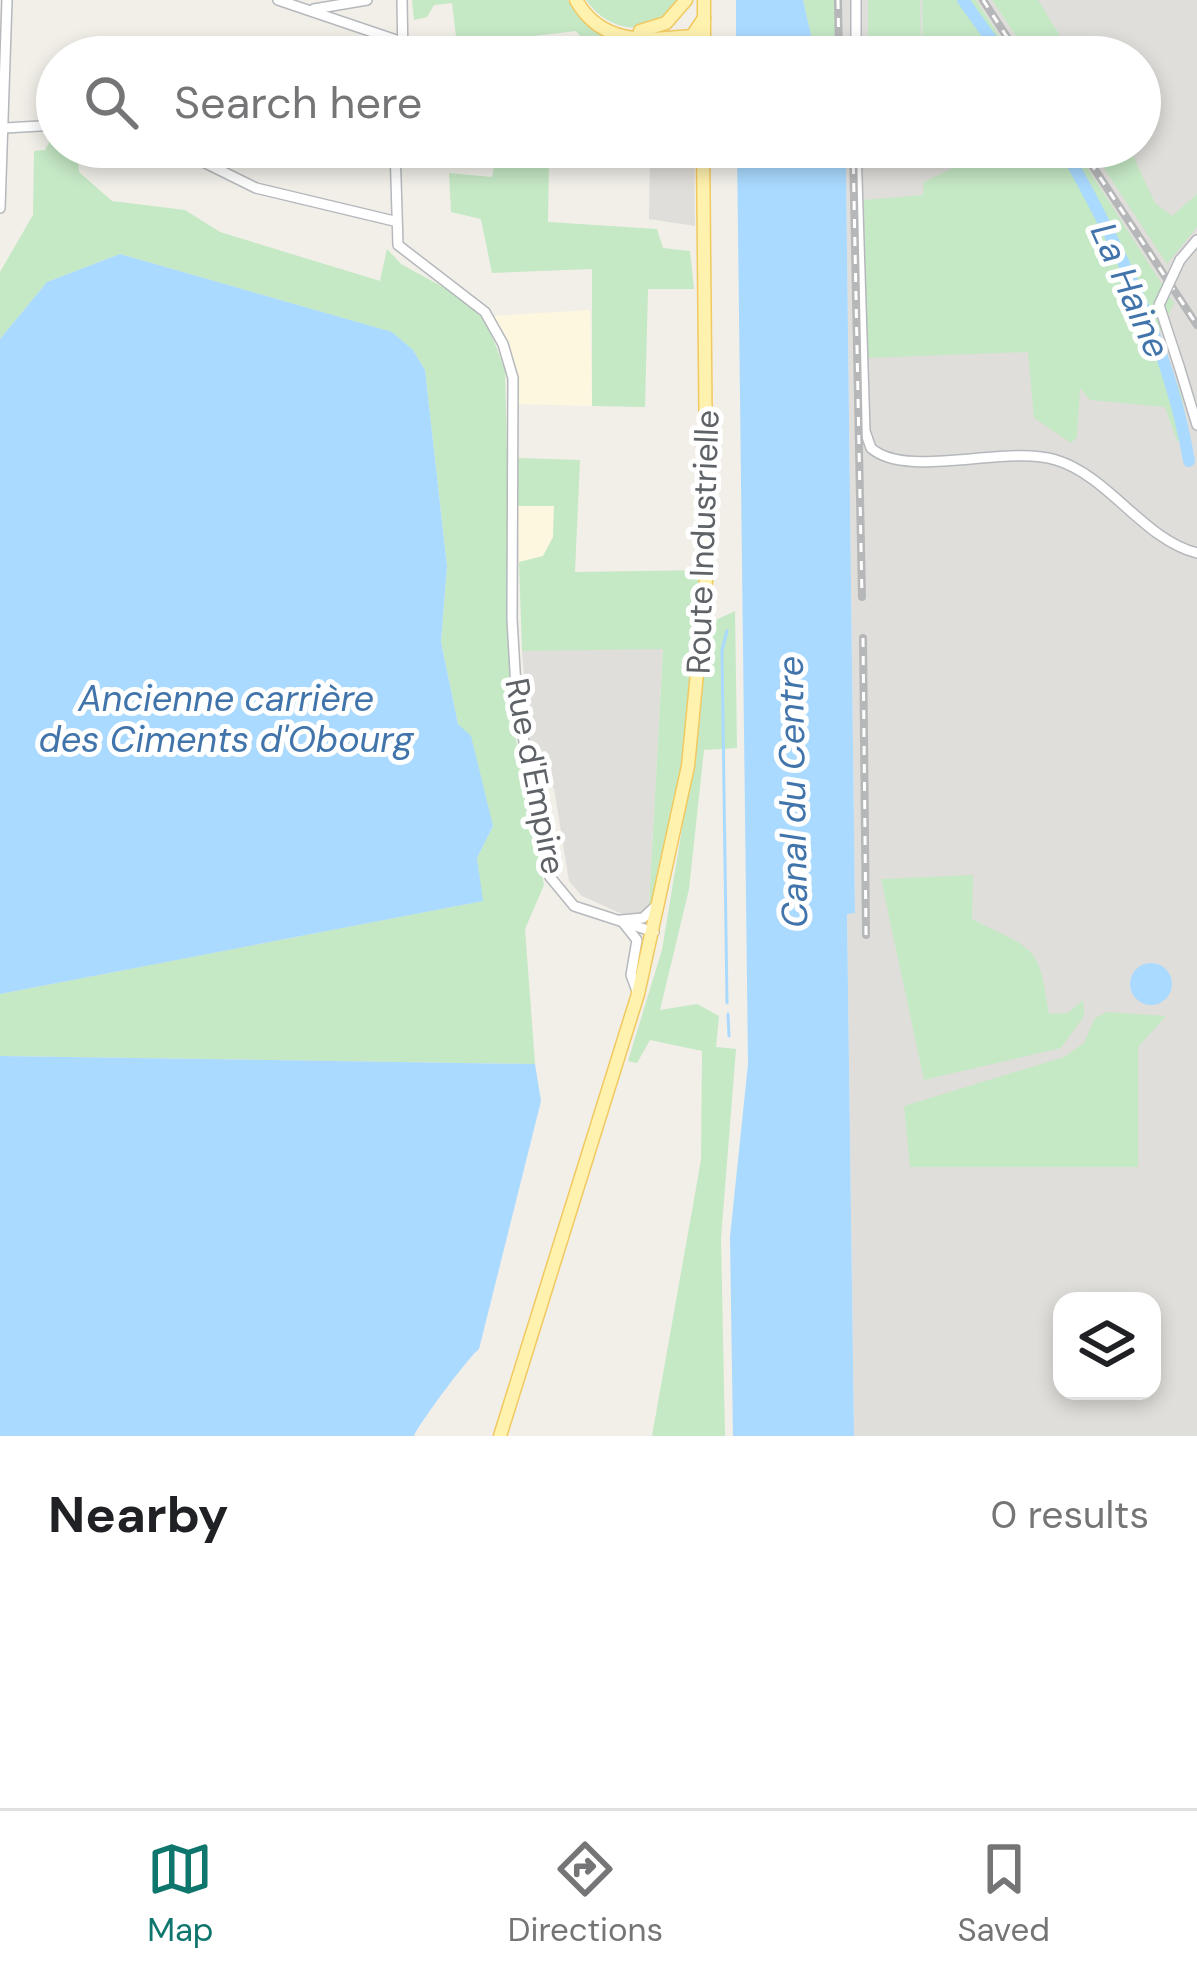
<!DOCTYPE html>
<html lang="en">
<head>
<meta charset="utf-8">
<style>
	:root { --surface:#fff; --page:#f2f2f2; --text:#202124; --muted:#757577; --line:#e0e0e0; --accent:#0f766e }
	body { margin:0; font-family:"DM Sans",sans-serif; background:var(--page); color:var(--text) }
	.controls { position:absolute; right:36px; bottom:36px; display:grid; overflow:hidden; border-radius:24px; box-shadow:0 6px 18px #0003 }
	.controls button { width:108px; height:108px; display:grid; place-items:center; padding:0; border:0; border-bottom:3px solid var(--line); background:var(--surface); color:var(--text); font:60px sans-serif }
	.list { margin:0; padding:0; list-style:none }
	h2 { display:flex; justify-content:space-between; align-items:center; height:156px; margin:0; padding:0 48px; font-size:51px }
	h2 small { font-size:39px; font-weight:400; color:var(--muted) }
	.icon { flex:none; width:66px; height:66px; fill:none; stroke:currentColor; stroke-width:2; stroke-linecap:round; stroke-linejoin:round }
	.map { position:relative; flex:none; width:1197px; height:1436px; overflow:hidden }
	.search { position:absolute; background:var(--surface); box-shadow:0 6px 18px #0003; left:36px; right:36px; top:36px; height:132px; display:flex; align-items:center; gap:30px; box-sizing:border-box; padding:0 42px; border-radius:66px; color:var(--muted); font-size:45px }
	.sheet { height:372px; background:var(--surface) }
	nav { display:flex; justify-content:space-around; align-items:center; box-sizing:border-box; height:168px; border-top:3px solid var(--line); background:var(--surface); font-size:33px; color:var(--muted) }
	nav a { display:grid; justify-items:center; gap:6px }
	nav .on { color:var(--accent) }
	.map>svg:first-child { display:block }
	.commercial { fill:#fef7e0 }
	.industrial { fill:#e0deda; fill-rule:evenodd }
	.green { fill:#c5e8c5 }
	.water { fill:#aadaff }
	.lines { fill:none; stroke-linecap:round; stroke-linejoin:round }
	.stream { stroke:#aadaff; stroke-width:3 }
	.river { stroke:#aadaff; stroke-width:12 }
	.minor-casing { stroke:#b5b8bc; stroke-width:12 }
	.major-casing { stroke:#f2c960; stroke-width:15 }
	.minor { stroke:#fff; stroke-width:9 }
	.major { stroke:#fff2af; stroke-width:12 }
	.rail-casing { stroke:#b6b7b8; stroke-width:8 }
	.rail { stroke:#fff; stroke-width:3; stroke-dasharray:9; stroke-linecap:butt }
	.minor-bridge-casing { stroke:#b5b8bc; stroke-width:12; stroke-linecap:butt }
	.minor-bridge { stroke:#fff; stroke-width:9 }
	.labels { text-anchor:middle; stroke-width:10; stroke-linejoin:round; paint-order:stroke }
	.street-label { font-size:33px; fill:#5f6368; stroke:#fff }
	.water-label { font-size:36px; font-style:italic; fill:#4174aa; stroke:#fff }
</style>
</head>
<body>
<div class="map">
<svg width="1197" height="1436" viewBox="0 0 1197 1436">
	<rect width="100%" height="100%" fill="#f1efe8"/>
	<g class="commercial">
		<polygon points="590,310 592,406 518,404 505,337 492,316"/>
		<polygon points="554,505 553,537 543,556 519,562 518,506"/>
	</g>
	<g class="industrial">
		<polygon points="803,0 922,0 923,57 816,57"/>
		<path d="M976,0H1197V1436H854L847,913H855L846,166L840,147H1140V57H1013ZM1062,1301H1152V1391H1062Z"/>
		<polygon points="613,147 694,147 695,226 649,219 650,154"/>
		<polygon points="663,648 649,905 641,913 624,915 582,896 569,881 554,788 530,748 522,651"/>
	</g>
	<g class="green">
		<path d="M412,0H567C625,67 644,21 687,53L598,57L576,31L457,45L452,3L434,5L427,17L414,20Z"/>
		<path d="M586,0H684C657,36 612,37 586,0Z"/>
		<polygon points="803,0 834,0 836,57 816,57"/>
		<polygon points="868,0 920,0 921,57 868,57"/>
		<polygon points="922,0 976,0 1013,57 923,57"/>
		<polygon points="992,0 1038,0 1073,57 1030,57"/>
		<polygon points="56,130 57,147 77,147 79,172 112,201 185,210 220,232 380,281 387,249 401,264 461,297 487,323 505,370 513,724 544,885 525,929 535,1064 0,1056 0,994 482,901 477,858 493,826 458,724 441,642 447,566 425,370 413,350 391,332 120,254 47,282 0,339 0,272 33,215 34,151 45,150"/>
		<polygon points="972,147 1074,147 1174,303 1158,336 1181,393 1190,441 1177,441 1165,407 1090,400 1080,388 1077,437 1071,443 1034,418 1028,352 867,358 864,200 923,195 924,182 973,158"/>
		<polygon points="1090,147 1129,147 1155,203 1172,216 1197,194 1197,227 1167,264"/>
		<polygon points="496,155 549,159 548,222 657,229 663,248 690,251 694,289 648,289 645,407 592,406 592,269 492,273 481,219 451,212 449,173 492,177"/>
		<polygon points="518,458 580,460 575,572 707,570 705,625 735,611 737,748 704,750 689,889 660,1010 697,1004 719,1016 716,1047 736,1049 721,1238 725,1436 652,1436 701,1160 702,1051 650,1040 637,1063 628,1061 662,950 695,750 663,900 649,905 663,649 522,651 519,562 543,556 553,537 554,506 518,506"/>
		<path d="M973,875L972,919C1036,952 1038,942 1049,1014L1068,1013L1083,1000L1084,1016L1061,1048L924,1080L881,879Z"/>
		<polygon points="1107,1012 1166,1016 1138,1047 1138,1167 910,1167 904,1106 1064,1057 1084,1043 1095,1018"/>
	</g>
	<g class="water">
		<polygon points="736,0 803,0 816,57 736,57"/>
		<polygon points="737,147 840,147 846,166 855,913 847,914 854,1436 733,1436 730,1237 748,1064"/>
		<polygon points="120,254 392,332 413,350 425,370 447,566 441,642 458,724 471,736 493,826 477,858 483,901 0,994 0,339 47,282"/>
		<circle cx="1151" cy="984" r="21"/>
		<path d="M0,1056L535,1064L541,1101L479,1349C471,1354 417,1426 414,1436H0Z"/>
	</g>
	<g class="lines">
		<g class="stream">
			<polyline points="727,631 722,650 727,1003"/>
			<polyline points="728,1014 729,1036"/>
		</g>
		<g class="river">
			<polyline points="963,0 1004,57"/>
			<path d="M1063,147C1119,246 1170,349 1189,461"/>
		</g>
		<g class="minor-casing">
			<g id="minor">
				<polyline points="278,0 405,43"/>
				<polyline points="402,0 403,57"/>
				<polyline points="856,0 856,57"/>
				<polyline points="314,9 367,0"/>
				<polyline points="5,128 57,125"/>
				<polyline points="173,147 256,188 394,221"/>
				<polyline points="395,147 398,245 485,312 503,344 513,378 512,619 517,705 550,877 574,906 654,932"/>
				<path d="M856,147L865,431L871,448C907,480 1007,444 1056,460C1109,476 1144,540 1197,553"/>
				<polyline points="0,208 7,0"/>
				<polyline points="1180,260 1197,240"/>
				<polyline points="1179,366 1197,425"/>
				<polyline points="638,994 631,975 637,940 621,920 643,918 659,903"/>
			</g>
		</g>
		<g class="major-casing">
			<g id="major">
				<path d="M576,0C602,46 646,40 692,36L704,18"/>
				<polyline points="704,0 704,57"/>
				<polyline points="640,31 666,23 686,0"/>
				<polyline points="671,41 685,45 694,57"/>
				<polyline points="500,1436 638,994 688,766 707,570 703,147"/>
			</g>
		</g>
		<use href="#minor" class="minor"/>
		<use href="#major" class="major"/>
		<g class="rail-casing">
			<g id="rail">
				<polyline points="838,0 839,57"/>
				<polyline points="983,0 1020,57"/>
				<polyline points="853,147 862,597"/>
				<polyline points="1080,147 1197,325"/>
				<polyline points="863,638 866,935"/>
			</g>
		</g>
		<use href="#rail" class="rail"/>
		<g class="minor-bridge-casing">
			<polyline id="minor-bridge" points="1179,366 1159,305 1180,260"/>
		</g>
		<use href="#minor-bridge" class="minor-bridge"/>
	</g>
	<g class="labels">
		<g class="street-label">
			<text transform="translate(702 542) rotate(-88)" y="12">Route Industrielle</text>
			<text transform="translate(536 776) rotate(79)" y="12">Rue d'Empire</text>
		</g>
		<g class="water-label">
			<text transform="translate(1131 290) rotate(66)" y="13">La Haine</text>
			<text x="226" y="711">Ancienne carrière<tspan x="226" dy="41">des Ciments d'Obourg</tspan></text>
			<text transform="translate(792 792) rotate(-91)" y="13">Canal du Centre</text>
		</g>
	</g>
</svg>
<div class="controls">
<button><svg class="icon" aria-label="layers" viewBox="0 0 24 24"><path d="M12 4l9 5-9 5-9-5zM3 14l9 5 9-5"/></svg></button>
</div>
<div class="search"><svg class="icon" aria-label="search" viewBox="0 0 24 24"><circle cx="10" cy="10" r="6"/><path d="M15 15l6 6"/></svg>Search here</div>
</div>
<section class="sheet">
<h2>Nearby<small>0 results</small></h2>
<ul class="list">
</ul>
</section>
<nav>
<a class="on"><svg class="icon" aria-label="map" viewBox="0 0 24 24"><path d="M3 6l6-2 6 2 6-2v14l-6 2-6-2-6 2zM9 4v14M15 6v14"/></svg>Map</a>
<a><svg class="icon" aria-label="directions" viewBox="0 0 24 24"><path d="M12 3l9 9-9 9-9-9zM9 14v-3h6M13 9l2 2-2 2"/></svg>Directions</a>
<a><svg class="icon" aria-label="saved" viewBox="0 0 24 24"><path d="M7 4h10v16l-5-4-5 4z"/></svg>Saved</a>
</nav>
</body>
</html>
